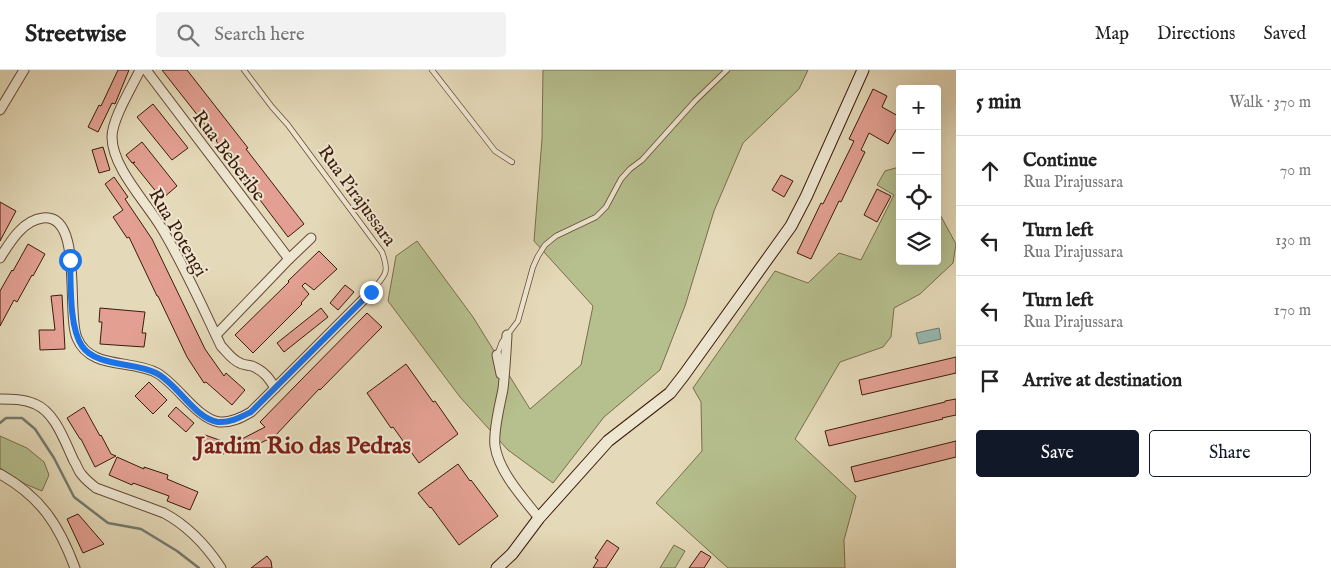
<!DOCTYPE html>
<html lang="en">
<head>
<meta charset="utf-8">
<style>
	:root { --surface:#fff; --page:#f2f2f2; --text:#222; --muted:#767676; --line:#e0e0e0; --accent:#111827 }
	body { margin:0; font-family:"IM FELL English",serif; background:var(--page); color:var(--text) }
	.controls { position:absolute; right:15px; top:15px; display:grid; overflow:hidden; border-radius:5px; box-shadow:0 5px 20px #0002 }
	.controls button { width:45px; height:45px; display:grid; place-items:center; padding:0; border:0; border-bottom:1px solid var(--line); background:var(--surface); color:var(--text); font:25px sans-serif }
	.stop { position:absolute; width:15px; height:15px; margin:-11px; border:4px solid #1a73e8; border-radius:50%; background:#fff }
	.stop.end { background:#1a73e8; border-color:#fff; box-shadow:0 1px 5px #0008 }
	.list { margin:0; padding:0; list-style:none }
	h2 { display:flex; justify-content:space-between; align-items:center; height:65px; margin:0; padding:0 20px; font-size:21px }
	h2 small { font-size:16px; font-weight:400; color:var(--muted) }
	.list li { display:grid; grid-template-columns:32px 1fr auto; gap:15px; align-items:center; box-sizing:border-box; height:70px; padding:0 20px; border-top:1px solid var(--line) }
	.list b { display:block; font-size:19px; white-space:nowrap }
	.list p { margin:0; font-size:16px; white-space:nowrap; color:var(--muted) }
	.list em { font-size:16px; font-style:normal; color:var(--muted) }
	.actions { display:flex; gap:10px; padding:15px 20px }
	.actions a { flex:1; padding:11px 0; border:1px solid var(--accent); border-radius:5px; text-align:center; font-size:18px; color:var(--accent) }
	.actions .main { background:var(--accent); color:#fff }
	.icon { flex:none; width:28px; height:28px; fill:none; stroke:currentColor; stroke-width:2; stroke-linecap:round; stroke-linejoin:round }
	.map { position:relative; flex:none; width:956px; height:498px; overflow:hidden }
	header { display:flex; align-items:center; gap:30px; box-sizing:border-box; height:70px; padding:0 25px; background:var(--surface); border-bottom:1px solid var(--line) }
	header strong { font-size:24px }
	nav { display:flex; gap:28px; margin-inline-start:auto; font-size:18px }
	.search { width:350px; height:45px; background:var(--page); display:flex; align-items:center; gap:12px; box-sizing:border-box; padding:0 18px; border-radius:5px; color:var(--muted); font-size:19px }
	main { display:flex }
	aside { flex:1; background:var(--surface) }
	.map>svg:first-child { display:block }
	.green { fill:#b6bf8e; stroke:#7a6d4c }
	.water { fill:#96bab3; stroke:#727a70 }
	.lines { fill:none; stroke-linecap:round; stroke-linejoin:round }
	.stream { stroke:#727a70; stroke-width:2.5 }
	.building { fill:#e3a092; stroke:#3d1b0b }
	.lane-casing { stroke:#674a36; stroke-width:6 }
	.street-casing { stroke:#674a36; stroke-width:11 }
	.secondary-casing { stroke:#3d1b0b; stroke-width:13 }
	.lane { stroke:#ede6d1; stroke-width:4.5 }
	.street { stroke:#ede6d1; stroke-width:9 }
	.secondary { stroke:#ede6d1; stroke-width:11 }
	.route { stroke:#1a73e8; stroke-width:6 }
	.labels { text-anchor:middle; stroke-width:4; stroke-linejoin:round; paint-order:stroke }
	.street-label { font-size:19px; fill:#3d1b0b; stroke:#ede6d1 }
	.district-label { font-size:24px; font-weight:bold; fill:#7a1f14; stroke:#ede6d1 }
</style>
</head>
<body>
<header>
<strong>Streetwise</strong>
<div class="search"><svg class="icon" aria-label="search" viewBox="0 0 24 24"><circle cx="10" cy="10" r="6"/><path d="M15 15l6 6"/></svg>Search here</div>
<nav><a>Map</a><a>Directions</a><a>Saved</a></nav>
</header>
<main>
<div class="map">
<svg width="956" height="498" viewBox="0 0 956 498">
	<rect width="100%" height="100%" fill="#e4d9b8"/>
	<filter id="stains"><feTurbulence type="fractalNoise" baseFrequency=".004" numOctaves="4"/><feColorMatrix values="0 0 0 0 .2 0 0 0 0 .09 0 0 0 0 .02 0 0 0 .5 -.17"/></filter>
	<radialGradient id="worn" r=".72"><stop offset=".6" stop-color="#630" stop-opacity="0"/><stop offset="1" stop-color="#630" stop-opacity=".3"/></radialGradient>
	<g class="green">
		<polygon points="543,0 808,0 799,19 743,73 714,141 685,236 660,300 604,347 553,413 508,380 460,327 388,231 396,186 417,171 473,247 530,339 581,295 593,236 534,171 542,69"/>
		<polygon points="899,97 900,98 900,191 937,191 937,139 956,174 953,193 920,224 894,238 891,267 883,277 840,292 795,369 856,426 844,470 845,498 728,498 656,433 702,381 701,332 693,318 775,201 808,213 839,183 861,190 894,125 877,115 885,101"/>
		<polygon points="0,366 27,378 44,392 49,405 42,421 25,414 0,398"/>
		<polygon points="674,475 685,481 675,498 660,498"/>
	</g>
	<polygon class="water" points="939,258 941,269 919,274 916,263"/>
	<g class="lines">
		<polyline class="stream" points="0,353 6,348 22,348 35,359 54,388 74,427 108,453 141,459 177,481 199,498"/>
	</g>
	<g class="building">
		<polygon points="118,0 129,0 115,34 112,33 98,62 88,57 99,35 101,36"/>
		<polygon points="162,0 187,0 248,78 246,79 304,154 288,167 235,97 237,96 216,71 217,70"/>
		<polygon points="873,19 887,26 882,37 900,47 900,53 888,74 869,63 861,80 865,82 841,132 839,131 811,189 797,183 821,133 823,134 854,71 849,69"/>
		<polygon points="153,34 188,78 172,90 137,47"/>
		<polygon points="142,72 177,116 162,129 133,93 135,92 132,93 126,85"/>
		<polygon points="103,77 110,100 99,103 92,80"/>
		<polygon points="781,105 793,111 784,127 772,120"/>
		<polygon points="114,107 128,127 125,129 152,169 205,279 224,306 226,303 245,320 232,335 206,312 204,313 187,287 158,226 157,226 129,167 127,168 113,147 123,140 105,114"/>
		<polygon points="877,119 891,126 877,152 864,145"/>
		<polygon points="0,132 16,141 0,171"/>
		<polygon points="28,174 45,184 33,206 32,205 17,232 14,230 0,256 0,221 12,200 13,201"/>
		<polygon points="319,181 337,199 314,220 305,213 302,216 309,224 301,233 302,234 253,283 235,265 289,212 288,211"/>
		<polygon points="345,215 354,222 338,240 330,233"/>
		<polygon points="62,225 65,279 40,280 39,260 55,260 51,226"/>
		<polygon points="100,238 145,242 142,263 146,263 144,277 100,274 102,252 99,252"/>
		<polygon points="321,238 328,247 284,282 277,273"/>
		<polygon points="367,243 382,257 320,320 319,319 275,366 244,381 238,371 265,357 260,352 300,311"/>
		<polygon points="956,287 956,303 862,325 859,310"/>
		<polygon points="406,294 433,332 435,331 458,364 419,393 393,357 391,358 367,323"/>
		<polygon points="149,312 167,330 153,344 135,326"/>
		<polygon points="956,329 956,345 942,348 943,349 829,376 825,361 945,332 945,331"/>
		<polygon points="84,337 100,366 101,365 111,384 116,386 95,397 81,369 80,369 67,348"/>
		<polygon points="176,337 194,353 186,362 168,346"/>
		<polygon points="205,365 228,373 224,384 201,376"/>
		<polygon points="956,371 956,387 855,412 851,397"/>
		<polygon points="117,387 144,399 144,397 168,405 167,409 198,422 190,440 167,431 169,426 133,413 132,415 109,405"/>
		<polygon points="458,394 470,411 471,410 498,446 459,475 431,437 430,438 418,423"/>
		<polygon points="78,444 104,474 83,483 67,449"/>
		<polygon points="607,470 619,478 606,498 593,498 598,490 595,488"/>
		<polygon points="701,481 711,487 704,498 689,498"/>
		<polygon points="267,486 271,491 272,498 251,498"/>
	</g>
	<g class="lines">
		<g class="lane-casing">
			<g id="lane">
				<path d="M244,0L272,37L288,55L382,182C390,204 385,205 371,222"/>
				<polyline points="432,0 495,81 512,92"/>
				<polyline points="497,285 502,272 518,251 533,197 538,186 545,175 556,166 596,147 606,137 621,109 630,99 642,90 695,31 727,0"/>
			</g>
		</g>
		<g class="street-casing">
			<g id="street">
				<path d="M140,0C132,17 112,49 112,67C112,97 146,132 161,157C184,195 202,236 221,276C227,282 232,290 240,293C243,295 248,295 252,296C264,301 269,308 275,318"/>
				<polyline points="146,0 289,189"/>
				<polyline points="0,40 24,0"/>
				<path d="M0,188C10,172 23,150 43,148C84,143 66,244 77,268C90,300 132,289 157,303C178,315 196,348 219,352C231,353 241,348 251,342L371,222"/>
				<polyline points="216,265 289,189 311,168"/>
				<path d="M507,265C506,283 505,301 503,319C500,335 493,360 495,376C499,402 523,428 539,448"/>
				<polyline points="497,285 501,304"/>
				<path d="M0,329C12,329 24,329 35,334C55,342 65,372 74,391C77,395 78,401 82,405C86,410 91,414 96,418L164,443C188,456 206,475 221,498"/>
				<path d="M0,404C41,427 59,455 75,498"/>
			</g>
		</g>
		<g class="secondary-casing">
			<polyline id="secondary" points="497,498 512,484 539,448 608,371 670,323 684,305 791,156 806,127 863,0"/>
		</g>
		<use href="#lane" class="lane"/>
		<use href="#street" class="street"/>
		<use href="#secondary" class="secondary"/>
	</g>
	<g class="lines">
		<path class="route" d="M70,190C71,214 69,257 82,276C96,297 135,292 156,303C178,314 194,348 218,352C230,353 241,347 251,342L371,222"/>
	</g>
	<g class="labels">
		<g class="street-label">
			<text transform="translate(230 85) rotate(53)" y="7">Rua Beberibe</text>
			<text transform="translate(358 125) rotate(54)" y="7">Rua Pirajussara</text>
			<text transform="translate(179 162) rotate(60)" y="7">Rua Potengi</text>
		</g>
		<g class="district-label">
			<text x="303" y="383">Jardim Rio das Pedras</text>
		</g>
	</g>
	<rect width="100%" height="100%" filter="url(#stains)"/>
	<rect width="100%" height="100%" fill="url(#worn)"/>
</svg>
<div class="controls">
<button>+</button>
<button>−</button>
<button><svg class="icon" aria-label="locate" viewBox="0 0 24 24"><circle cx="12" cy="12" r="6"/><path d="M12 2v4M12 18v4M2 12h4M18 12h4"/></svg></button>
<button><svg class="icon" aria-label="layers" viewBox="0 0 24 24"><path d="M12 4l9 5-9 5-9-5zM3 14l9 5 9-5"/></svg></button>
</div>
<div class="stop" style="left:70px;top:190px"></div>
<div class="stop end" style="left:371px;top:222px"></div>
</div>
<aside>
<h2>5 min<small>Walk · 370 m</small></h2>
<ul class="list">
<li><svg class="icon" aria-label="ahead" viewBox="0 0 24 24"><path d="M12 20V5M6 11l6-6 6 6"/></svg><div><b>Continue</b><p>Rua Pirajussara</p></div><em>70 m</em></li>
<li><svg class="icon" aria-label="left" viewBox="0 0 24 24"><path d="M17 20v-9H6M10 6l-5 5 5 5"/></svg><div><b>Turn left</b><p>Rua Pirajussara</p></div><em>130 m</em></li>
<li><svg class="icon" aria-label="left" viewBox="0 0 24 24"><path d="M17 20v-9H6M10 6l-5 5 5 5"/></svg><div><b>Turn left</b><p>Rua Pirajussara</p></div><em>170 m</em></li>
<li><svg class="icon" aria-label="arrive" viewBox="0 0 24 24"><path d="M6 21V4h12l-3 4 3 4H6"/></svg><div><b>Arrive at destination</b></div></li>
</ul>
<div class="actions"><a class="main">Save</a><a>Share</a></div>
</aside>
</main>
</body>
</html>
